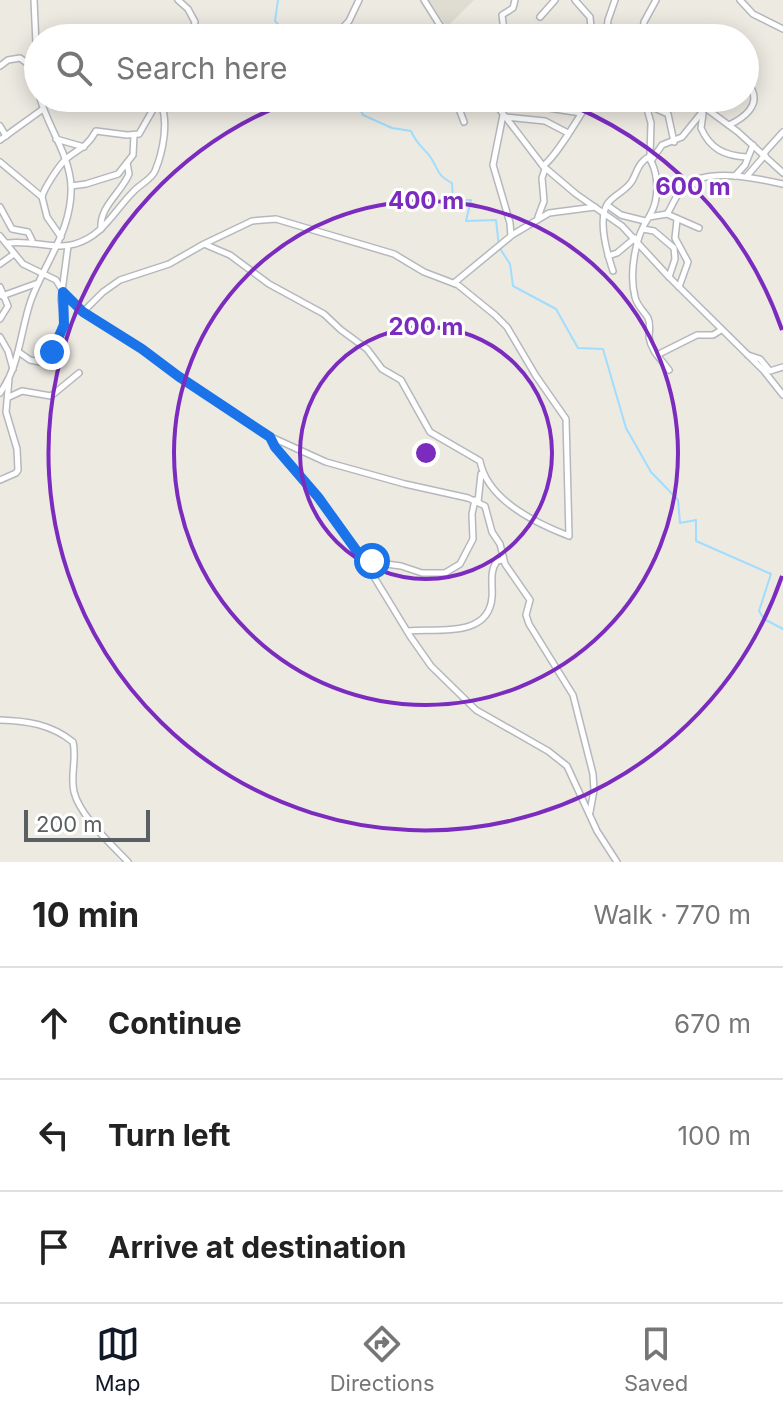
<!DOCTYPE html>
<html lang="en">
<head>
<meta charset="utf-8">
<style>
	:root { --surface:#fff; --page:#f2f2f2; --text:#222; --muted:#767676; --line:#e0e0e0; --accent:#111827 }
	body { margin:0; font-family:Inter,sans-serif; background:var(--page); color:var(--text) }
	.scale { position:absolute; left:24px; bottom:20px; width:126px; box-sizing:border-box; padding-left:8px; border:4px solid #5a5f63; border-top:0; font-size:22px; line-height:28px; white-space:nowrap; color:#5a5f63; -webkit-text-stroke:6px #fff; paint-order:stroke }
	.stop { position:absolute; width:24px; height:24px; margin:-18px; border:6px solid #1a73e8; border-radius:50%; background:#fff }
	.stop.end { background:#1a73e8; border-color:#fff; box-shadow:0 2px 8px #0008 }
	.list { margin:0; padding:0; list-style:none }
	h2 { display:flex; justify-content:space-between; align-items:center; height:104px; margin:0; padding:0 32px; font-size:34px }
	h2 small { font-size:26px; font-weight:400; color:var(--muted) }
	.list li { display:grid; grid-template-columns:52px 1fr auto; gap:24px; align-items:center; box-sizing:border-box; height:112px; padding:0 32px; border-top:2px solid var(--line) }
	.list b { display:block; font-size:30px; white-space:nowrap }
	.list em { font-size:26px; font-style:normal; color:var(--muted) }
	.icon { flex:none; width:44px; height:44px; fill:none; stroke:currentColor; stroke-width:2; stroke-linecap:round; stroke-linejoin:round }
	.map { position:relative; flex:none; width:783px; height:862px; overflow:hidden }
	.search { position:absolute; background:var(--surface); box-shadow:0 4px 20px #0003; left:24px; right:24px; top:24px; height:88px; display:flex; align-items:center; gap:20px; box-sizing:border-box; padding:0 28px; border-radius:44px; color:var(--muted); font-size:30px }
	.sheet { height:440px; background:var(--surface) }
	nav { display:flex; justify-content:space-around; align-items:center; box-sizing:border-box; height:112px; border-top:2px solid var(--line); background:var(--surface); font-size:22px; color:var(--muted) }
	nav a { display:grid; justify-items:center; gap:4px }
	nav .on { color:var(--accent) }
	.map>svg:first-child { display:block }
	.education { fill:#dfdcd2 }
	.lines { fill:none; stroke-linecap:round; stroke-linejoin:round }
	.stream { stroke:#a0ddff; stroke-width:2 }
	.minor-casing { stroke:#b4b8bd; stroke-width:8 }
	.minor { stroke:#fff; stroke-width:5 }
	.route { stroke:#1a73e8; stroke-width:10 }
	.ring { fill:none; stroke:#7b2cbf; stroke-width:4 }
	.centre { fill:#7b2cbf; stroke:#fff; stroke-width:4 }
	.ring-label { font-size:24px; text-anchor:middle; font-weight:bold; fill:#7b2cbf; stroke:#fff; stroke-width:6; stroke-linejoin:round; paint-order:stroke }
</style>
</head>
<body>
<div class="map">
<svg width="783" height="862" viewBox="0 0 783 862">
	<rect width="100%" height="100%" fill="#edeae2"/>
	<polygon class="education" points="428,0 474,0 447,27"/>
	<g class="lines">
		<g class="stream">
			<polyline points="278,0 275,21 290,38"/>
			<path d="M350,98L357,102L363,115L392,128L411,131C418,147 424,147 431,158C440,172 436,174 452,183L453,200H471L466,221L496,220L499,247L510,264L513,286L556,309L578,348L603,349L626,428L651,472L678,500L680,523L696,520V541L771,574L759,611L764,619L783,629"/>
		</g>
		<g class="minor-casing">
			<g id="minor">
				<polyline points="34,0 38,88"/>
				<polyline points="178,0 188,9 195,22 191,38"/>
				<polyline points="424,0 448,38"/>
				<polyline points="575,0 590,17 592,38"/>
				<polyline points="740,0 753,14 783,29"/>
				<polyline points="540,17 555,0"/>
				<polyline points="333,38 349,21 359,0"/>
				<polyline points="505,38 502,15 513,8 515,0"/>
				<polyline points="576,38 583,38"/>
				<polyline points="606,38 608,20 615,0"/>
				<polyline points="642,38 644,22 656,0"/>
				<polyline points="0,66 8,60 20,58 35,69"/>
				<polyline points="455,98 464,122"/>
				<polyline points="491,98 543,166 576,194 622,226 669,277 764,371 783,395"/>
				<polyline points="532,98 542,107 581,113"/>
				<polyline points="692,98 738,132 783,173"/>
				<polyline points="648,105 668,114 674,142"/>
				<polyline points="498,108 503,98"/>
				<path d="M703,114L701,128C710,149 725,156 747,157"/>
				<polyline points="505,117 545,121 568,133"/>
				<path d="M729,125C744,118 761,105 751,88"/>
				<polyline points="0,126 6,136"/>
				<polyline points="56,139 84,147"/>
				<polyline points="0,140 43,109"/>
				<polyline points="763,154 783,132"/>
				<polyline points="651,161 662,145 682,137 707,106"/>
				<polyline points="0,162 42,197 47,217 61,237"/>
				<path d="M543,166C557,156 580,115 591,98"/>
				<polyline points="735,176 745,165 753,145"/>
				<polyline points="747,176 765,155"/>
				<polyline points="71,186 86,184 118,174 133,155 134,135"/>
				<path d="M42,197C44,188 60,164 67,158C80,148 87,147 96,131L127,135L139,134L159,99"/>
				<polyline points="607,205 621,215 645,221"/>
				<polyline points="0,207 12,229 28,232 32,240"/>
				<polyline points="667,214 699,228"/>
				<path d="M650,215C659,200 659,177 651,161"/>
				<polyline points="538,217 544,201 542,178 545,169"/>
				<polyline points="677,220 675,238 688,262 679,287"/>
				<path d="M101,229C99,207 121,193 129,174L127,163"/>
				<polyline points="643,229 654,231 674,248 675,259 669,277"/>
				<polyline points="512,235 549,213 595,207"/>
				<polyline points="0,236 23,264 56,280 67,298 83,312 144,350 178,376 270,437 275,447 318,497 360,554 410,636 431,666 476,710 548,751 567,766 597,831 617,862"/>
				<path d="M8,243C31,240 57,250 75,244C103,236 114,211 133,192C140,184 151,180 155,171C163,152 170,118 159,100"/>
				<polyline points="608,256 617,253 635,238"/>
				<polyline points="0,264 14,254"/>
				<path d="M613,271C607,253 597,219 608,203C615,194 626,191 632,181C638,170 638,163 650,156L651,123L644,98"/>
				<polyline points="454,283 511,236 510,223 493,165 503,115"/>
				<polyline points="0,287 8,306 0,319"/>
				<polyline points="2,296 38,283"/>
				<path d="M83,312L103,292L120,280L169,264L204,244L230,255L269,284L324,314L341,330L367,349L382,369L401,380L430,432L480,461C487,499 535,523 569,536L566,419L536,376L507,327L495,315L458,285L424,272L394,254L276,219L252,221L204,244"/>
				<polyline points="0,337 8,351 13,369"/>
				<polyline points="20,353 30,360 56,365"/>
				<polyline points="657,355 697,335 713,335 721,330"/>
				<polyline points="748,355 760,359 770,371 783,367"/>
				<polyline points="48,364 64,321 61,299 68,246"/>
				<path d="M669,370C661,359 651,351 649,337C649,331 651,325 648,318C644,311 637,306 635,297C629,273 635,236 649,217L667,214C673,205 676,194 684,187C706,167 756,178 783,184"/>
				<path d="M0,393C20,365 20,332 31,300C45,262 73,229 71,185C69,154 48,127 40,98"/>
				<polyline points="9,397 22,391 51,396 79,373"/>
				<polyline points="271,437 326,462 405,484 468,498 485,506 492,532 500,544 505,564 530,600 526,615 529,624 573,695 593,774 594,790 590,812"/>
				<polyline points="0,480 16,473 18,470 17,449 6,412 9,379"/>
				<polyline points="478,502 481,474"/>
				<polyline points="364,561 401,566 422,573 445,573 460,564 473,539 472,514 475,500"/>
				<path d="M408,631C435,628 489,639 492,597C493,585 489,572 497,561L503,560"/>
				<path d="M0,720C27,721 51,724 73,742C77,758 70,776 74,792C80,816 111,844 128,862"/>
			</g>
		</g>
		<use href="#minor" class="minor"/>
	</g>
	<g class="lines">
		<polyline class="route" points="52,352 64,325 63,292 83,312 142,349 178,376 270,437 275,447 318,497 364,561 372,561"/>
	</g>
	<g class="ring">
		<circle cx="426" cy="453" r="126"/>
		<circle cx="426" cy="453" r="252"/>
		<path d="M782 576A377 377 0 1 1 297 99M555 99A377 377 0 0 1 782 330"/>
	</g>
	<circle cx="426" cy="453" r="12" class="centre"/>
	<g class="ring-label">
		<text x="693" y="195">600 m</text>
		<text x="426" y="209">400 m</text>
		<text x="426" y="335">200 m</text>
	</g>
</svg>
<div class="scale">200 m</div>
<div class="stop" style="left:372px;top:561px"></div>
<div class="stop end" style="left:52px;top:352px"></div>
<div class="search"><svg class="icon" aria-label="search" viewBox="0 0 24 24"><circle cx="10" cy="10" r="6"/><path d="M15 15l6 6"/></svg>Search here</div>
</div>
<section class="sheet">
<h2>10 min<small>Walk · 770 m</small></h2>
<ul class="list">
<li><svg class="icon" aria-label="ahead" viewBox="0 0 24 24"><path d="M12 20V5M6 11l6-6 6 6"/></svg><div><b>Continue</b></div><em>670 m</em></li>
<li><svg class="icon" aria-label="left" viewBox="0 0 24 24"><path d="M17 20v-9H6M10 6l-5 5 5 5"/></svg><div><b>Turn left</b></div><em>100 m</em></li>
<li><svg class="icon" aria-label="arrive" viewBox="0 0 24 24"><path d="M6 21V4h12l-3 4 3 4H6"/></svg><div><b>Arrive at destination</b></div></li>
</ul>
</section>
<nav>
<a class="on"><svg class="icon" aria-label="map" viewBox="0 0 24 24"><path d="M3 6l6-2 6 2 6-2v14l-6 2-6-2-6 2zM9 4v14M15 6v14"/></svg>Map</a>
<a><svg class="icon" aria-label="directions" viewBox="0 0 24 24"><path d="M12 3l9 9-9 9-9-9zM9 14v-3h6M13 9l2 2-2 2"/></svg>Directions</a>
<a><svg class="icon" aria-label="saved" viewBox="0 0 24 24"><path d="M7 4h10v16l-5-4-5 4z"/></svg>Saved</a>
</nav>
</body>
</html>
